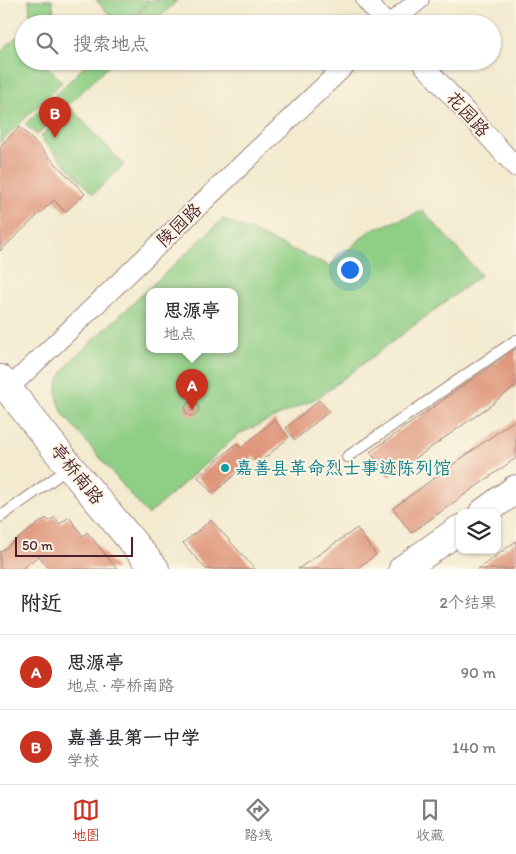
<!DOCTYPE html>
<html lang="zh">
<head>
<meta charset="utf-8">
<style>
	:root { --surface:#fff; --page:#f2f2f3; --text:#2b2b33; --muted:#7c7c81; --line:#e1e1e2; --accent:#c8321e }
	body { margin:0; font-family:Itim,"LXGW WenKai TC",sans-serif; background:var(--page); color:var(--text) }
	.controls { position:absolute; right:15px; bottom:15px; display:grid; overflow:hidden; border-radius:10px; box-shadow:0 1px 4px #0004 }
	.controls button { width:45px; height:45px; display:grid; place-items:center; padding:0; border:0; border-bottom:1px solid var(--line); background:var(--surface); color:var(--text); font:25px sans-serif }
	.scale { position:absolute; left:15px; bottom:12px; width:118px; box-sizing:border-box; padding-left:5px; border:2px solid #4a1f2b; border-top:0; font-size:14px; line-height:18px; white-space:nowrap; color:#4a1f2b; -webkit-text-stroke:4px #fcf5e5; paint-order:stroke }
	.you { position:absolute; left:349px; top:269px; width:18px; height:18px; margin:-12px; border:4px solid #fff; border-radius:50%; background:#1a73e8; box-shadow:0 0 0 8px #1a73e833 }
	.badge { display:grid; place-items:center; width:32px; height:32px; border-radius:50%; background:var(--accent); color:#fff; font-size:16px; font-weight:700 }
	.pin { position:absolute; translate:-50% -41px; filter:drop-shadow(0 1px 2px #0008) }
	.pin::after { content:''; position:absolute; top:26px; width:18px; height:15px; background:inherit; clip-path:polygon(0 0,100% 0,50% 100%) }
	.popup { position:absolute; left:146px; top:288px; width:92px; height:65px; box-sizing:border-box; display:grid; place-content:center; border-radius:10px; background:var(--surface); filter:drop-shadow(0 1px 4px #0005); font-size:16px; white-space:nowrap; color:var(--muted) }
	.popup b { font-size:19px; color:var(--text) }
	.popup::after { content:''; position:absolute; left:50%; top:100%; margin-left:-10px; border:10px solid transparent; border-top-color:var(--surface) }
	.list { margin:0; padding:0; list-style:none }
	h2 { display:flex; justify-content:space-between; align-items:center; height:65px; margin:0; padding:0 20px; font-size:21px }
	h2 small { font-size:16px; font-weight:400; color:var(--muted) }
	.list li { display:grid; grid-template-columns:32px 1fr auto; gap:15px; align-items:center; box-sizing:border-box; height:75px; padding:0 20px; border-top:1px solid var(--line) }
	.list b { display:block; font-size:19px; white-space:nowrap }
	.list p { margin:0; font-size:16px; white-space:nowrap; color:var(--muted) }
	.list em { font-size:16px; font-style:normal; color:var(--muted) }
	.icon { flex:none; width:28px; height:28px; fill:none; stroke:currentColor; stroke-width:2; stroke-linecap:round; stroke-linejoin:round }
	.map { position:relative; flex:none; width:516px; height:569px; overflow:hidden }
	.search { position:absolute; background:var(--surface); box-shadow:0 1px 4px #0004; left:15px; right:15px; top:15px; height:55px; display:flex; align-items:center; gap:12px; box-sizing:border-box; padding:0 18px; border-radius:28px; color:var(--muted); font-size:19px }
	.sheet { height:215px; background:var(--surface) }
	nav { display:flex; justify-content:space-around; align-items:center; box-sizing:border-box; height:70px; border-top:1px solid var(--line); background:var(--surface); font-size:14px; color:var(--muted) }
	nav a { display:grid; justify-items:center; gap:2px }
	nav .on { color:var(--accent) }
	.map>svg:first-child { display:block }
	.green { fill:#8fce85; stroke:#6c7658; fill-rule:evenodd }
	.building { fill:#df967c }
	.lines { fill:none; stroke-linecap:round; stroke-linejoin:round }
	.lane-casing { stroke:#9e847d; stroke-width:12 }
	.street-casing { stroke:#9e847d; stroke-width:21 }
	.secondary-casing { stroke:#9e847d; stroke-width:30 }
	.lane { stroke:#fff; stroke-width:10 }
	.street { stroke:#fff; stroke-width:19 }
	.secondary { stroke:#fff; stroke-width:28 }
	.culture-dot { fill:#0f9aa8; stroke:#fcf5e5; stroke-width:2 }
	.labels { text-anchor:middle; stroke-width:4; stroke-linejoin:round; paint-order:stroke }
	.street-label { font-size:18px; fill:#4a1f2b; stroke:#fcf5e5 }
	.culture-label { font-size:18px; fill:#0d838f; stroke:#fcf5e5; text-anchor:start }
</style>
</head>
<body>
<div class="map">
<svg width="516" height="569" viewBox="0 0 516 569">
	<rect width="100%" height="100%" fill="#fcf5e5"/>
	<filter id="ink" filterUnits="userSpaceOnUse"><feTurbulence type="fractalNoise" baseFrequency=".02" numOctaves="2"/><feDisplacementMap in="SourceGraphic" scale="10" xChannelSelector="R" yChannelSelector="G"/><feConvolveMatrix kernelMatrix="1 2 1 2 8 2 1 2 1" color-interpolation-filters="sRGB"/></filter>
	<filter id="wash" filterUnits="userSpaceOnUse"><feTurbulence type="fractalNoise" baseFrequency=".0096" numOctaves="4" result="noise"/><feDisplacementMap in="SourceGraphic" scale="20" xChannelSelector="R" yChannelSelector="G"/><feGaussianBlur stdDeviation="1.12" result="paint"/><feColorMatrix in="noise" values="0 0 0 0 0 0 0 0 0 0 0 0 0 0 0 0 0 1.4 0 .05"/><feComposite in="paint" operator="in"/></filter>
	<g filter="url(#wash)">
		<rect width="100%" height="100%" fill="#f3eacf"/>
		<g class="green">
			<polygon points="29,0 52,0 54,13 59,24 33,24 30,14"/>
			<polygon points="96,0 150,0 126,24 118,24"/>
			<polygon points="152,0 178,0 153,24 127,24"/>
			<polygon points="17,36 24,42 24,61 42,61 62,82 0,143 0,52"/>
			<polygon points="81,61 114,61 37,135 25,124 89,62"/>
			<polygon points="71,108 124,165 93,194 40,137"/>
			<path d="M423,211L481,275L319,397L239,434L148,515L63,414C53,387 55,384 71,361L223,219L330,266L369,231ZM150,291H234V349H150Z"/>
		</g>
		<g id="blocks">
			<g class="building">
				<polygon points="20,127 85,194 65,212 54,200 0,251 0,146"/>
				<polygon points="516,348 516,386 494,402 494,403 389,477 370,452"/>
				<polygon points="319,400 329,411 295,440 286,428"/>
				<circle cx="192" cy="409" r="7"/>
				<polygon points="516,419 516,458 411,533 393,508"/>
				<polygon points="274,420 289,437 259,463 254,457 213,494 198,477 237,443 241,448"/>
				<polygon points="55,517 60,524 69,517 83,536 87,532 117,569 49,569 39,556 21,569 0,569 0,552 46,518 49,521"/>
				<polygon points="211,520 255,569 206,569 183,543"/>
				<polygon points="357,528 376,555 356,569 298,569"/>
				<polygon points="516,541 516,566 511,569 478,569"/>
			</g>
		</g>
	</g>
	<g filter="url(#ink)">
		<use href="#blocks" fill-opacity="0" stroke="#9e847d" stroke-width="1"/>
		<g class="lines">
			<g class="lane-casing">
				<g id="lane">
					<polyline points="347,457 516,340"/>
					<polyline points="0,517 69,468"/>
				</g>
			</g>
			<g class="street-casing">
				<g id="street">
					<polyline points="366,0 386,24"/>
					<polyline points="390,24 419,0"/>
					<polyline points="420,61 516,167"/>
					<polyline points="8,389 350,61"/>
				</g>
			</g>
			<g class="secondary-casing">
				<g id="secondary">
					<polyline points="0,379 70,467 155,569"/>
					<polyline points="483,513 516,489"/>
					<polyline points="403,569 460,529"/>
				</g>
			</g>
			<use href="#lane" class="lane"/>
			<use href="#street" class="street"/>
			<use href="#secondary" class="secondary"/>
		</g>
	</g>
	<circle class="culture-dot" cx="225" cy="468" r="5"/>
	<g class="labels">
		<g class="street-label">
			<text transform="translate(468 114) rotate(48)" y="6">花园路</text>
			<text transform="translate(179 225) rotate(-44)" y="6">陵园路</text>
			<text transform="translate(77 474) rotate(51)" y="6">亭桥南路</text>
		</g>
		<g class="culture-label">
			<text x="235" y="474">嘉善县革命烈士事迹陈列馆</text>
		</g>
	</g>
</svg>
<div class="controls">
<button><svg class="icon" aria-label="layers" viewBox="0 0 24 24"><path d="M12 4l9 5-9 5-9-5zM3 14l9 5 9-5"/></svg></button>
</div>
<div class="scale">50 m</div>
<div class="you"></div>
<div class="pin badge" style="left:192px;top:410px">A</div>
<div class="popup"><b>思源亭</b>地点</div>
<div class="pin badge" style="left:55px;top:138px">B</div>
<div class="search"><svg class="icon" aria-label="search" viewBox="0 0 24 24"><circle cx="10" cy="10" r="6"/><path d="M15 15l6 6"/></svg>搜索地点</div>
</div>
<section class="sheet">
<h2>附近<small>2个结果</small></h2>
<ul class="list">
<li><span class="badge">A</span><div><b>思源亭</b><p>地点 · 亭桥南路</p></div><em>90 m</em></li>
<li><span class="badge">B</span><div><b>嘉善县第一中学</b><p>学校</p></div><em>140 m</em></li>
</ul>
</section>
<nav>
<a class="on"><svg class="icon" aria-label="map" viewBox="0 0 24 24"><path d="M3 6l6-2 6 2 6-2v14l-6 2-6-2-6 2zM9 4v14M15 6v14"/></svg>地图</a>
<a><svg class="icon" aria-label="directions" viewBox="0 0 24 24"><path d="M12 3l9 9-9 9-9-9zM9 14v-3h6M13 9l2 2-2 2"/></svg>路线</a>
<a><svg class="icon" aria-label="saved" viewBox="0 0 24 24"><path d="M7 4h10v16l-5-4-5 4z"/></svg>收藏</a>
</nav>
</body>
</html>
